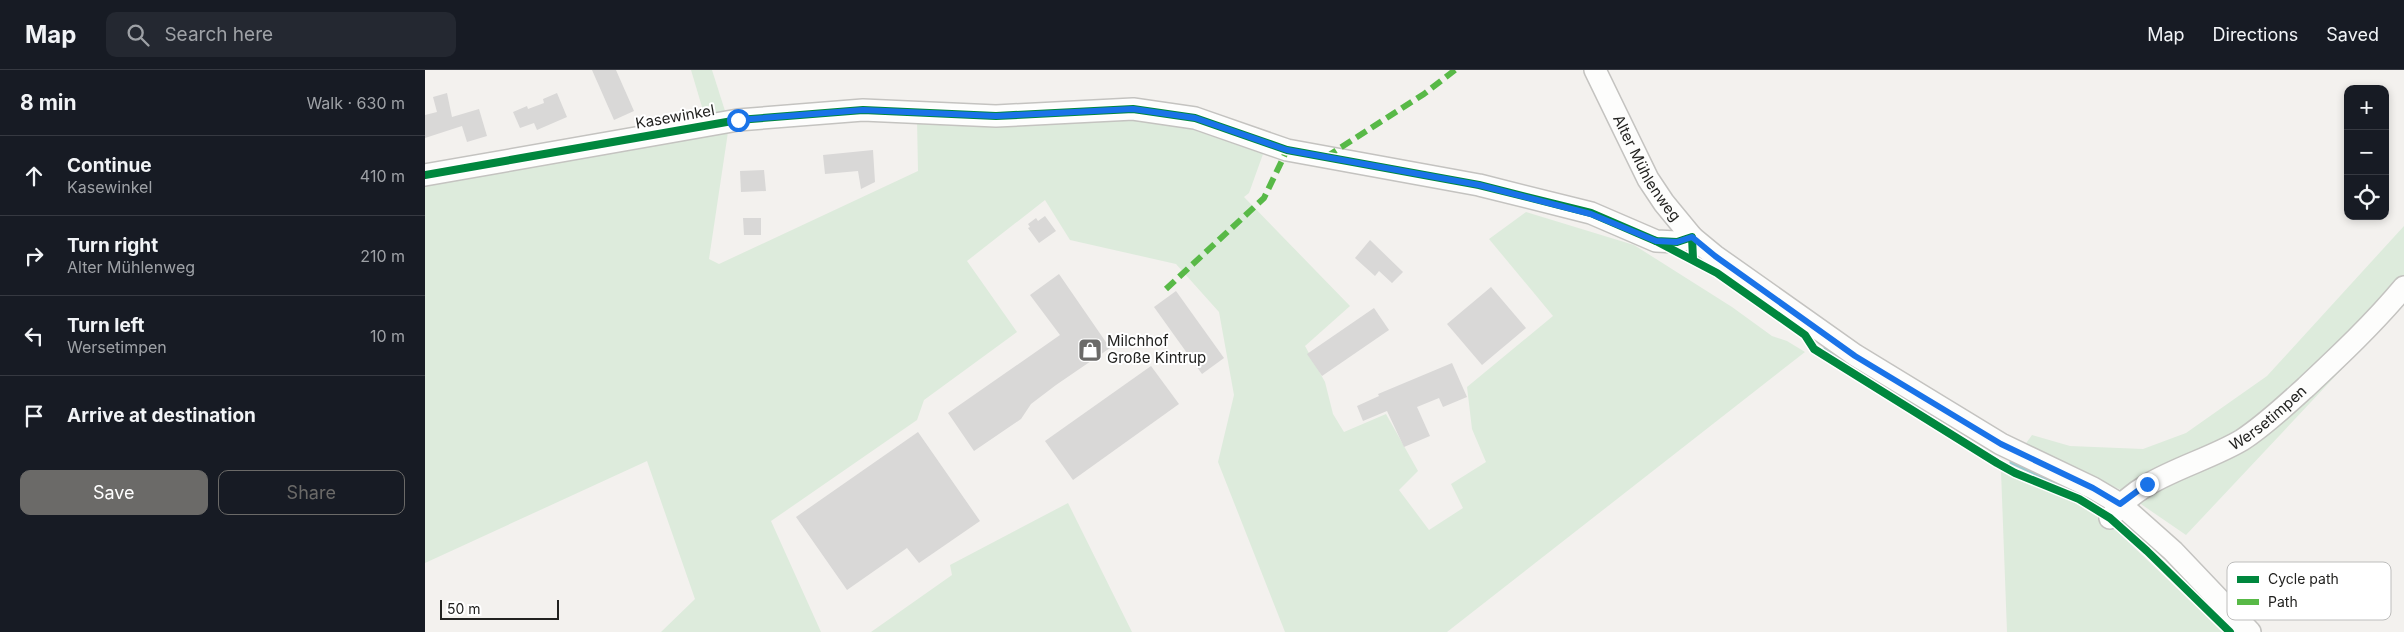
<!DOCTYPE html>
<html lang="en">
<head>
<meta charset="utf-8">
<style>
	:root { --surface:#171b24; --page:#242831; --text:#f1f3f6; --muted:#9ea1a6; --line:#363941; --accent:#6b6a68 }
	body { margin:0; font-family:Inter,sans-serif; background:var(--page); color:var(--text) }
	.controls { position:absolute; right:15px; top:15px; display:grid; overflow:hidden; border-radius:10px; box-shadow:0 2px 8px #0003 }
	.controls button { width:45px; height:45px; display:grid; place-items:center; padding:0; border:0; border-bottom:1px solid var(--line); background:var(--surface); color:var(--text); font:25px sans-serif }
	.scale { position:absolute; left:15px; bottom:12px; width:119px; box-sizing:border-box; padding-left:5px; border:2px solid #222220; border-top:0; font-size:14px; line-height:18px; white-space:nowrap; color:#222220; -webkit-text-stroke:4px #fff; paint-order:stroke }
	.stop { position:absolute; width:15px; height:15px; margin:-11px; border:4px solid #1a73e8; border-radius:50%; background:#fff }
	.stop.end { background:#1a73e8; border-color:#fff; box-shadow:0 1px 5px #0008 }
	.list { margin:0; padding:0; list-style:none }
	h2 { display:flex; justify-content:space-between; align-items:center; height:65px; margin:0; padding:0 20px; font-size:21px }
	h2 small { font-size:16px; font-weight:400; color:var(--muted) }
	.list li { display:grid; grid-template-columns:32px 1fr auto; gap:15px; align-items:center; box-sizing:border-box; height:80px; padding:0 20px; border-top:1px solid var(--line) }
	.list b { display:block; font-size:19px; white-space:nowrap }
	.list p { margin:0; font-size:16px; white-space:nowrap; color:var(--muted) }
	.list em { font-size:16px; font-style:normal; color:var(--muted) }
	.actions { display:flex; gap:10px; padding:15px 20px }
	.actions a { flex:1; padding:11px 0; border:1px solid var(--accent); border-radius:10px; text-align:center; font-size:18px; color:var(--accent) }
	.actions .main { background:var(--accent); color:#fff }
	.icon { flex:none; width:28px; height:28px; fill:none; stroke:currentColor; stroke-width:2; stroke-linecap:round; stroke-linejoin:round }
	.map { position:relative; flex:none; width:1979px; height:562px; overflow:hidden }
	header { display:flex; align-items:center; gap:30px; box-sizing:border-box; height:70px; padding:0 25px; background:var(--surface); border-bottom:1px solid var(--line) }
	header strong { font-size:24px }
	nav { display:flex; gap:28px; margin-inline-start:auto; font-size:18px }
	.search { width:350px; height:45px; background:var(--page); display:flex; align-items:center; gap:12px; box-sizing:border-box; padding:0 18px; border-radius:10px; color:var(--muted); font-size:19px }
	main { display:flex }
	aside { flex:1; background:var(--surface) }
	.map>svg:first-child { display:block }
	.green { fill:#ddebdc }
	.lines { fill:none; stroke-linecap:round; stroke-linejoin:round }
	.stream { stroke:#9dcad0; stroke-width:5 }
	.building { fill:#d9d8d7 }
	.minor-casing { stroke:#c4c3c0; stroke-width:24 }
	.minor { stroke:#fdfdfc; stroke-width:21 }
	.quiet { stroke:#58b947; stroke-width:6; stroke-dasharray:12 6; stroke-linecap:butt }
	.cycleway-casing { stroke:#fff; stroke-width:11 }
	.cycleway { stroke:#00873e; stroke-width:8 }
	.route { stroke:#1a73e8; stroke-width:6 }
	.labels { text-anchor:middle; stroke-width:4; stroke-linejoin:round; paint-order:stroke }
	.street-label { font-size:15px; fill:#222220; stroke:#fff }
	.poi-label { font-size:15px; fill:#222220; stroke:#fff; text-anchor:start }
	.key { fill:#fff; stroke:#bdbdbc; stroke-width:1 }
	.key-label { font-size:14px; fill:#222220 }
</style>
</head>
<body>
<header>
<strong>Map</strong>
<div class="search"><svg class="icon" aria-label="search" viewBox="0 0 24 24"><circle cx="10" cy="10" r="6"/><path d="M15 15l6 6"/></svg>Search here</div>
<nav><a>Map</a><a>Directions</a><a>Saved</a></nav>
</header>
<main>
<aside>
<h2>8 min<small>Walk · 630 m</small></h2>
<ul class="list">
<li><svg class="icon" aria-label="ahead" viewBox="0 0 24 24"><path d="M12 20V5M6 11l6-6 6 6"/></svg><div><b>Continue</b><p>Kasewinkel</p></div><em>410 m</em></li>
<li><svg class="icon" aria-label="right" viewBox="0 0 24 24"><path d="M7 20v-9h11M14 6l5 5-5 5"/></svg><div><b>Turn right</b><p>Alter Mühlenweg</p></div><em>210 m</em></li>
<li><svg class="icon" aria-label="left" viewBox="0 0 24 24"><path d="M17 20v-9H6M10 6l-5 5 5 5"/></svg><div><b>Turn left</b><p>Wersetimpen</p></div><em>10 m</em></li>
<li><svg class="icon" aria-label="arrive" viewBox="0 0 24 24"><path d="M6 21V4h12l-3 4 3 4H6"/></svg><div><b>Arrive at destination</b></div></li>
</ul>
<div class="actions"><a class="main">Save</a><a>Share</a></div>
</aside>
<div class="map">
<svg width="1979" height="562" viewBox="0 0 1979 562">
	<rect width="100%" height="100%" fill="#f3f1ee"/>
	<g class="green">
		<polygon points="266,0 287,0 301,44 280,47"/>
		<polygon points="715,45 766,59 838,84 824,123 819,127 925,236 880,276 900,312 908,344 919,362 961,344 993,401 974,420 1004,460 1038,438 1026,414 1061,392 1047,359 1042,317 1128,246 1064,169 1101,142 1209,175 1307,237 1347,266 1362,271 1380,282 1022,562 860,562 793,392 809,325 794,242 751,194 645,170 620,130 542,191 592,262 499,330 492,350 346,451 396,562 236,562 270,529 222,391 0,493 0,111 303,62 284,189 294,194 493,101 492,49"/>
		<polygon points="1979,156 1979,233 1761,465 1694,419 1599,376 1607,365 1645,376 1718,379 1761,363 1842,306"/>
		<polygon points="1576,401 1652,432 1678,448 1798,562 1582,562"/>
		<polygon points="643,433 707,562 446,562 527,505 525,495"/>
	</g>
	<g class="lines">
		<g class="stream">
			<polyline points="1401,278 1418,290 1506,344"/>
			<polyline points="1587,392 1670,431"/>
		</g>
	</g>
	<g class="building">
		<polygon points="167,0 191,0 209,41 189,50"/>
		<polygon points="22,23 27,47 54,39 62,66 42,72 37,56 0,68 0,45 12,42 8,27"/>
		<polygon points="132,23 142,47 112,60 109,53 95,58 88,42 102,36 103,39 119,33 118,29"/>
		<polygon points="448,80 450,112 436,119 433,101 400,104 398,85"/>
		<polygon points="339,100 341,121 316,122 315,101"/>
		<polygon points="620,146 631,161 614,173 603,158 605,157 603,154 611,148 613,151"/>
		<polygon points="318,148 336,148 336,165 319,165"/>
		<polygon points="945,170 978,202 967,213 954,201 950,206 930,188"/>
		<polygon points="634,204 685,278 631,315 606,334 596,349 549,381 523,343 635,265 605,225"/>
		<polygon points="1066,217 1101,258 1057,295 1022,254"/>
		<polygon points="751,221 799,288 777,304 729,237"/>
		<polygon points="949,238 964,260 897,306 882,284"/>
		<polygon points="1027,293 1042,327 1018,337 1014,328 992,337 1005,366 979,377 962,341 938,351 932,336 954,326 953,324"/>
		<polygon points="726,296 754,334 648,410 620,371"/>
		<polygon points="493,362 555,451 494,493 482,478 422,520 371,447"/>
	</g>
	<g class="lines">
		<g class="minor-casing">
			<g id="minor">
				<path id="s1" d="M1170,0L1223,109L1239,133L1267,167L1290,186L1430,285L1576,374L1668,418L1695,434L1748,481L1825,562"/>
				<polyline points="0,105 313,50 438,40 571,46 708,39 770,48 862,80 1054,115 1166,143 1231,171 1252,172 1267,167"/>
				<path id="s2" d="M1685,448C1716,405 1773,396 1817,370C1840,355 1861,335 1881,317C1915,285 1949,253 1979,217"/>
			</g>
		</g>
		<use href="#minor" class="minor"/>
		<g class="quiet">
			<polyline points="901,87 999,24 1030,0"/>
			<polyline points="741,219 839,128 862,80"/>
		</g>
		<g class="cycleway-casing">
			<g id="cycleway">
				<polyline points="0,105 313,50 438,40 571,46 708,39 770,48 862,80 1054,115 1166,143 1231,171 1252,172 1267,167 1268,189"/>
				<polyline points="1231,171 1292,203 1380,265 1389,279 1572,393 1590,403 1654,429 1685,448 1722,481 1805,562"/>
			</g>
		</g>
		<use href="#cycleway" class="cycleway"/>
	</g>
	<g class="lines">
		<polyline class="route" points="313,50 438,40 571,46 708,39 770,48 862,80 1054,115 1166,144 1231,171 1252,172 1267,167 1290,186 1430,286 1576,374 1668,418 1695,434 1722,414"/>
	</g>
	<defs>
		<g id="shop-square" transform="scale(1.25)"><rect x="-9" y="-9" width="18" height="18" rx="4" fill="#6b6a68" stroke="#fff"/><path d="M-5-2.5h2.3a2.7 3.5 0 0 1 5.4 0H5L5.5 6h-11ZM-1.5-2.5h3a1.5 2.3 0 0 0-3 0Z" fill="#fff"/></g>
	</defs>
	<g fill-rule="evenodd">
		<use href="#shop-square" x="665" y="280"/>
	</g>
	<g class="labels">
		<g class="street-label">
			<text transform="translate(250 47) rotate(-10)" y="5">Kasewinkel</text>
			<text dy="5" stroke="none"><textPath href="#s1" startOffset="111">Alter Mühlenweg</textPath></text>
			<text dy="5" stroke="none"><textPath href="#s2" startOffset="189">Wersetimpen</textPath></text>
		</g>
		<g class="poi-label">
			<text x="682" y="276">Milchhof<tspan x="682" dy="17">Große Kintrup</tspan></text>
		</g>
	</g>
	<rect x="1802" y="492" width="164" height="58" rx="8" class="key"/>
	<rect x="1812" y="506" width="22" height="7" fill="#00873e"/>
	<rect x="1812" y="529" width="22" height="6" fill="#58b947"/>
	<g class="key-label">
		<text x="1843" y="514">Cycle path</text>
		<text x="1843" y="537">Path</text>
	</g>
</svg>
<div class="controls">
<button>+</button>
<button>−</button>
<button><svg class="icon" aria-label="locate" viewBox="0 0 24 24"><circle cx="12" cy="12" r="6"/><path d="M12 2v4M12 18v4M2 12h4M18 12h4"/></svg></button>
</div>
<div class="scale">50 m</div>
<div class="stop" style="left:313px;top:50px"></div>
<div class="stop end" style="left:1722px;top:414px"></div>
</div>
</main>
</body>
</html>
